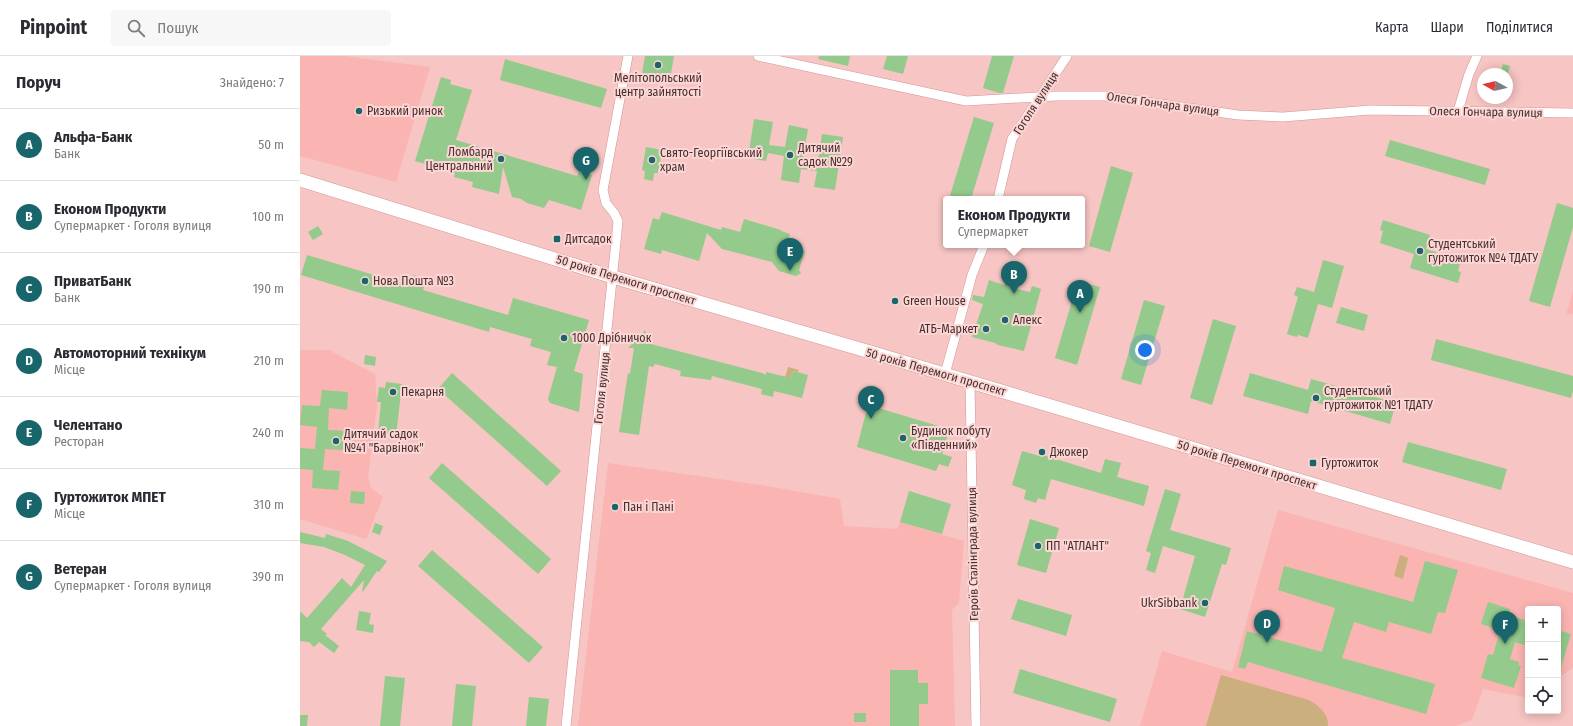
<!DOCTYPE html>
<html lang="uk">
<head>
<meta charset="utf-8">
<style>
	:root { --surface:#fff; --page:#f7f7f7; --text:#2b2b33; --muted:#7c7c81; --line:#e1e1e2; --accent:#18666b }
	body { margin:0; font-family:"Fira Sans Condensed",sans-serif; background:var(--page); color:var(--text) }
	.controls { position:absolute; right:12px; bottom:12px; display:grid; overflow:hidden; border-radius:4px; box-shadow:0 2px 10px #0003 }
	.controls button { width:36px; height:36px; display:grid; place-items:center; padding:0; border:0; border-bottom:1px solid var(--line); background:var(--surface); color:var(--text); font:20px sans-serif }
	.compass { position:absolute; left:1177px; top:12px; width:36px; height:36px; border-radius:50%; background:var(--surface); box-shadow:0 2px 10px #0003; rotate:278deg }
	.you { position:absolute; left:845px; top:294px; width:14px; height:14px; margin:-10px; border:3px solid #fff; border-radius:50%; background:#1a73e8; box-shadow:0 0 0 6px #1a73e833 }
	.badge { display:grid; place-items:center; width:26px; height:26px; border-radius:50%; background:var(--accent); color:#fff; font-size:13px; font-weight:700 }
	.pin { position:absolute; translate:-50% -33px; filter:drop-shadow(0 1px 2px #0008) }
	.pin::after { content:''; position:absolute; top:21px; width:14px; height:12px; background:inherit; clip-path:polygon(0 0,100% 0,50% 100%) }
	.popup { position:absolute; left:643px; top:140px; width:142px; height:52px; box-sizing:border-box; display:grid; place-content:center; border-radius:4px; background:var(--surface); filter:drop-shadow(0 1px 3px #0005); font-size:13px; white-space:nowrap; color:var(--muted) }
	.popup b { font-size:15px; color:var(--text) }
	.popup::after { content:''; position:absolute; left:50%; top:100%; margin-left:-8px; border:8px solid transparent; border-top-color:var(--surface) }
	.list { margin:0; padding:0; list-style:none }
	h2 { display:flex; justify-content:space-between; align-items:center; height:52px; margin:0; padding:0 16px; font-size:17px }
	h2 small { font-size:13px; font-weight:400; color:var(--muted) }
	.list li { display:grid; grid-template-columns:26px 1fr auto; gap:12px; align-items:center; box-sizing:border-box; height:72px; padding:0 16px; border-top:1px solid var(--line) }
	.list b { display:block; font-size:15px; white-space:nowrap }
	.list p { margin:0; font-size:13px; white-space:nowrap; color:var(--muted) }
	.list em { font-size:13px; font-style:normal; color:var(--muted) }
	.icon { flex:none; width:22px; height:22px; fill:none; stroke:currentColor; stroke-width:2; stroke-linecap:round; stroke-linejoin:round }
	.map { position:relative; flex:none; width:1273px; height:670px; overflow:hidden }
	header { display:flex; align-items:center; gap:24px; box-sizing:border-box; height:56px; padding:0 20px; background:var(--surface); border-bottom:1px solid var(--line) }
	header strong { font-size:19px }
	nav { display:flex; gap:22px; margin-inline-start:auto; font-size:14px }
	.search { width:280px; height:36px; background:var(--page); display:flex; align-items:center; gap:10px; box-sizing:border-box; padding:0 14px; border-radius:4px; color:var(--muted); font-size:15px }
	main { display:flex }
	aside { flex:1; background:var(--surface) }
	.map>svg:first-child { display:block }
	.built { fill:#fab4b2 }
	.green { fill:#cbaf7e }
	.building { fill:#94ca8b }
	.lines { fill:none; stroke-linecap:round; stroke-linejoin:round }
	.street-casing { stroke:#d19694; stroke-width:10 }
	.secondary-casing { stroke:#d19694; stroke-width:14 }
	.street { stroke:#fff; stroke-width:9 }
	.secondary { stroke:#fff; stroke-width:13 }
	.poi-dot { fill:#18666b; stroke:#fcd6d4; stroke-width:1.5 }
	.labels { text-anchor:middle; stroke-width:4; stroke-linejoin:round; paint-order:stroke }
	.poi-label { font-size:12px; fill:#472f2f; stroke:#fcd6d4; text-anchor:start }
	.street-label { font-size:12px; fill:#472f2f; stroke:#fcd6d4 }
</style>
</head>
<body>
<header>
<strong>Pinpoint</strong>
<div class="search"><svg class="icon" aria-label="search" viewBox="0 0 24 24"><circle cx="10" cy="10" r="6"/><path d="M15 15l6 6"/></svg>Пошук</div>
<nav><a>Карта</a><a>Шари</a><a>Поділитися</a></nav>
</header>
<main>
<aside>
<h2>Поруч<small>Знайдено: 7</small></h2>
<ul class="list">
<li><span class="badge">A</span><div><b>Альфа-Банк</b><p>Банк</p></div><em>50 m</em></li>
<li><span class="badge">B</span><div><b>Економ Продукти</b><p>Супермаркет · Гоголя вулиця</p></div><em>100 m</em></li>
<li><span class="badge">C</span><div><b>ПриватБанк</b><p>Банк</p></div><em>190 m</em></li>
<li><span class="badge">D</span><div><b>Автомоторний технікум</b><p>Місце</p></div><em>210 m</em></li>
<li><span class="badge">E</span><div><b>Челентано</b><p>Ресторан</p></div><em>240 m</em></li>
<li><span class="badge">F</span><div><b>Гуртожиток МПЕТ</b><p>Місце</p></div><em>310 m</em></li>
<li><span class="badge">G</span><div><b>Ветеран</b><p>Супермаркет · Гоголя вулиця</p></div><em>390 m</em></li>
</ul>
</aside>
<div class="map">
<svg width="1273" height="670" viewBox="0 0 1273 670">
	<rect width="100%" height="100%" fill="#f7c5c3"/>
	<g class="built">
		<polygon points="0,0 44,0 130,11 96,126 0,100"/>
		<polygon points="1273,235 1273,258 1266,259"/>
		<polygon points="0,294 29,294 75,318 77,349 68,422 71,432 83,441 66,483 0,463"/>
		<polygon points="308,407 467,430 540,443 544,470 597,473 600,466 664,485 659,547 652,554 655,670 278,670"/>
		<polygon points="978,454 1273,537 1273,612 1258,622 1258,553 1228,553 1228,642 1183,633 1172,664 1156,670 840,670 862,595 932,616"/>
	</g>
	<g class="green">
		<polygon points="488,311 499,314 498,316 493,315 491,322 485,321"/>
		<polygon points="1100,499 1108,502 1103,523 1094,520"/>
		<path d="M921,619L1009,644C1018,649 1029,658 1028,670H906Z"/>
	</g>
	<g class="building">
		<polygon points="345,0 374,0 370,23 342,18"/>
		<polygon points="519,0 550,0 548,10 518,3"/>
		<polygon points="587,0 608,0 603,18 583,13"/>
		<polygon points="692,0 714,0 703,37 699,37 683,32"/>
		<polygon points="205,3 307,33 301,52 200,24"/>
		<polygon points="1203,8 1210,10 1208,18 1200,18"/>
		<polygon points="141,21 151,24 150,28 172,34 156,84 277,120 279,115 292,119 281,154 249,144 244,152 227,147 221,143 212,141 203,111 199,138 172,131 173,126 154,121 155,117 115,105"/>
		<polygon points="674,61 694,67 671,143 649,143"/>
		<polygon points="454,63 473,66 469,89 485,91 489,69 508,73 503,102 518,105 522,78 543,81 535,134 514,131 517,115 501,113 499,127 481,124 484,100 468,97 466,105 448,102"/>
		<polygon points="1090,84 1190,113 1185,129 1085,100"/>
		<polygon points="346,91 362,94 358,117 354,117 353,125 344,123 345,115 342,114"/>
		<polygon points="811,110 833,117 810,196 789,190"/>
		<polygon points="1257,147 1273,152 1273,171 1250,251 1229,245"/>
		<polygon points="362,156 421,174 422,171 440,176 444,163 481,174 481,175 490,178 488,186 500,189 505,195 499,214 501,217 496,220 479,215 472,206 422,193 407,177 399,205 362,194 361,198 344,193 353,162 359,164"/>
		<polygon points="1083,164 1130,179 1126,193 1161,204 1158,215 1161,216 1158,227 1110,212 1114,198 1080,187 1083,175 1080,174"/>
		<polygon points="18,170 23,178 13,184 8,176"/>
		<polygon points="7,199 111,230 114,219 127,223 123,234 208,259 213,242 289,264 274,315 283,318 279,356 250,347 248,343 257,311 247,309 251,296 230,290 232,283 190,271 189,276 1,219"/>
		<polygon points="1023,204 1044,210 1032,252 1018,248 1008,282 998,279 997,281 987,278 998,241 994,239 997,231 1014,236"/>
		<polygon points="707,223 715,225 713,232 730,236 732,230 741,233 724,295 698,289 695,287 672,281 683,248 672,244 673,239 684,241 689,224 704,229"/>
		<polygon points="778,225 800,231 777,309 755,302"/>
		<polygon points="844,244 865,250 841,329 821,323"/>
		<polygon points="1041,251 1068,259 1064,275 1036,267"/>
		<polygon points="913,263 936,270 912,349 890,342"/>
		<polygon points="345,274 351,288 462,317 466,319 466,316 491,322 493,315 508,319 502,342 474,335 473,341 461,338 462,333 412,320 411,324 380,320 381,315 355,308 353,311 349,310 339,379 319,376 328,317 330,318 334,292 328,292 337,283 340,282"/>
		<polygon points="1136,283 1273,320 1273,335 1271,342 1131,304"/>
		<polygon points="65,299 76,301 75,310 64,308"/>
		<polygon points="152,317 261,415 247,430 138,333"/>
		<polygon points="950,317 1008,334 1011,323 1096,347 1090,368 1011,345 1008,358 943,340"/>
		<polygon points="86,326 102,328 96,380 78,377 81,346 77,346 79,331 85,332"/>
		<polygon points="22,334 48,336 47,354 29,352 28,374 45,375 43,394 25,393 23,414 40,415 38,434 12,432 13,414 0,413 0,392 15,393 17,371 0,369 2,349 20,350"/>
		<polygon points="568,349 645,372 648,378 642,398 652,401 648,411 639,408 636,415 557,391"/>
		<polygon points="1108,386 1207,413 1201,434 1102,406"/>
		<polygon points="722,395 743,401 743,399 801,417 805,403 821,407 817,421 849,430 844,450 751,423 745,444 738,442 736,447 724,443 726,434 712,429"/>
		<polygon points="142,407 251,503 238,518 129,422"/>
		<polygon points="865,433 881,438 870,474 931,492 926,509 922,508 905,561 880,553 895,500 863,490 855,517 846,514 851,497 846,495"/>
		<polygon points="51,435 65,436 64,448 50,447"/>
		<polygon points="609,435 651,448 642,478 600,466"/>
		<polygon points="730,463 759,472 746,517 717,509"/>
		<polygon points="75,467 83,470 80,479 72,476"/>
		<polygon points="0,476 25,482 26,478 48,485 87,505 79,516 77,515 62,537 64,524 21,573 27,578 25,579 39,590 34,597 19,586 14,591 9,586 0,585 0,555 7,562 42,522 51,531 65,509 45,499 24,491 0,487"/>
		<polygon points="132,494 243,591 229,607 118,510"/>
		<polygon points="1125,505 1158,514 1145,557 1138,556 1131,578 1089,566 1086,576 1054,566 1042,602 1135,628 1126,658 948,606 945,613 938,611 947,575 1022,596 1035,552 978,534 984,510 1113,546"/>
		<polygon points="718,543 772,559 766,580 711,563"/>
		<polygon points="1188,546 1210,553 1208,559 1228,565 1228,590 1215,586 1210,603 1219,606 1218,609 1221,610 1214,632 1181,622 1188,598 1193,599 1200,574 1181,568"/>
		<polygon points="59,555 71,557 69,568 74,569 73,577 56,574"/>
		<polygon points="1258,574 1271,578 1260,615 1258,615"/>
		<polygon points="720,613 817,643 810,666 713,637"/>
		<polygon points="590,614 618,614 618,627 628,627 628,648 619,648 619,670 590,670"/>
		<polygon points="85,620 105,622 100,670 80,670"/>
		<polygon points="156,628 176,630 172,670 152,670"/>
		<polygon points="229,641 249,643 246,670 226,670"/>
		<rect x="554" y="657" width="12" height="9"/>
		<polygon points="0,659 8,659 7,670 0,670"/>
	</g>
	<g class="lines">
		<g class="street-casing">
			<g id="street">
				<polyline points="458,0 666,45 756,40 805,40 938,59 983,61 1070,54 1273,57"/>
				<polyline points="1158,55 1169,18 1177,0"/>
				<polyline points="698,143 712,83 767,0"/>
				<polyline points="645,318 672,219 684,189"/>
				<polyline points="670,326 676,670"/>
				<polyline points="266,670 317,176 318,165 314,157 306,147 303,134 328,0"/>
			</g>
		</g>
		<g class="secondary-casing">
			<polyline id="secondary" points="0,124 313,221 577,298 1273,506"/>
		</g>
		<use href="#street" class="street"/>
		<use href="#secondary" class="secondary"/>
	</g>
	<g class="poi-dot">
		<circle cx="358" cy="9" r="4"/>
		<circle cx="59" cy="55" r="4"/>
		<circle cx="490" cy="99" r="4"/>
		<circle cx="201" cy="103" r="4"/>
		<circle cx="352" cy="104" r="4"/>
		<rect x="253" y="179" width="8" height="8" rx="2"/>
		<circle cx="1120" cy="195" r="4"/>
		<circle cx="65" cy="225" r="4"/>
		<circle cx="595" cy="245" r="4"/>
		<circle cx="705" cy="264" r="4"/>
		<circle cx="686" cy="273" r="4"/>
		<circle cx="264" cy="282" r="4"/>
		<circle cx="93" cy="336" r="4"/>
		<circle cx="1016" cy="342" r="4"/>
		<circle cx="603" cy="382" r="4"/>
		<circle cx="36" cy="385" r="4"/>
		<circle cx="742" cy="396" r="4"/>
		<rect x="1009" y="403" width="8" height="8" rx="2"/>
		<circle cx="315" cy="451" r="4"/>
		<circle cx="738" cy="490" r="4"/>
		<circle cx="905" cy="547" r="4"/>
	</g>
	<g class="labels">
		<g class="poi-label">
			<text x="358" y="26" text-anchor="middle">Мелітопольський<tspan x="358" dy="14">центр зайнятості</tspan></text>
			<text x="67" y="59">Ризький ринок</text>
			<text x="498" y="96">Дитячий<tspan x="498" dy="14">садок №29</tspan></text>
			<text x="193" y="100" text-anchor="end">Ломбард<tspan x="193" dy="14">Центральний</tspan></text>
			<text x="360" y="101">Свято-Георгіївський<tspan x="360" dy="14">храм</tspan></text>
			<text x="265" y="187">Дитсадок</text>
			<text x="1128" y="192">Студентський<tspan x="1128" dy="14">гуртожиток №4 ТДАТУ</tspan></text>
			<text x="73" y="229">Нова Пошта №3</text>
			<text x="603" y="249">Green House</text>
			<text x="713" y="268">Алекс</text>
			<text x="678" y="277" text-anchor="end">АТБ-Маркет</text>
			<text x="272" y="286">1000 Дрібничок</text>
			<text x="1024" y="339">Студентський<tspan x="1024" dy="14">гуртожиток №1 ТДАТУ</tspan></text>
			<text x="101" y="340">Пекарня</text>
			<text x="611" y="379">Будинок побуту<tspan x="611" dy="14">«Південний»</tspan></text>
			<text x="44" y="382">Дитячий садок<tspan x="44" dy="14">№41 "Барвінок"</tspan></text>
			<text x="750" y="400">Джокер</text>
			<text x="1021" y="411">Гуртожиток</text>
			<text x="323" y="455">Пан і Пані</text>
			<text x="746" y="494">ПП "АТЛАНТ"</text>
			<text x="897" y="551" text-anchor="end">UkrSibbank</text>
		</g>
		<g class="street-label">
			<text transform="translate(736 47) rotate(-57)" y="4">Гоголя вулиця</text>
			<text transform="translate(863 48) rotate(8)" y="4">Олеся Гончара вулиця</text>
			<text transform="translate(1186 56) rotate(1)" y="4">Олеся Гончара вулиця</text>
			<text transform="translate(326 224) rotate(17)" y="4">50 років Перемоги проспект</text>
			<text transform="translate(636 316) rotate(16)" y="4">50 років Перемоги проспект</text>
			<text transform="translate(302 332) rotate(-84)" y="4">Гоголя вулиця</text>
			<text transform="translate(947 409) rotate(17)" y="4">50 років Перемоги проспект</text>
			<text transform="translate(673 498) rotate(-91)" y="4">Героїв Сталінграда вулиця</text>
		</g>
	</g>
</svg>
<div class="controls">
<button>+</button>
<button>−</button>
<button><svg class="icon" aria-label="locate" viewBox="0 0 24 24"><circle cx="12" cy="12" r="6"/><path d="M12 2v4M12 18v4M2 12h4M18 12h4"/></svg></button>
</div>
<svg class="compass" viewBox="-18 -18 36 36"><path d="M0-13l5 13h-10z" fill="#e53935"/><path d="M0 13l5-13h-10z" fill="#7c7c81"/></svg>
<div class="you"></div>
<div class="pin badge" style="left:780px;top:257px">A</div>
<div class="pin badge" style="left:714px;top:238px">B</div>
<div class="popup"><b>Економ Продукти</b>Супермаркет</div>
<div class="pin badge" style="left:571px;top:363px">C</div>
<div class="pin badge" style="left:967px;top:587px">D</div>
<div class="pin badge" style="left:490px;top:215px">E</div>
<div class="pin badge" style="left:1205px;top:588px">F</div>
<div class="pin badge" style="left:286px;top:124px">G</div>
</div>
</main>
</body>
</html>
